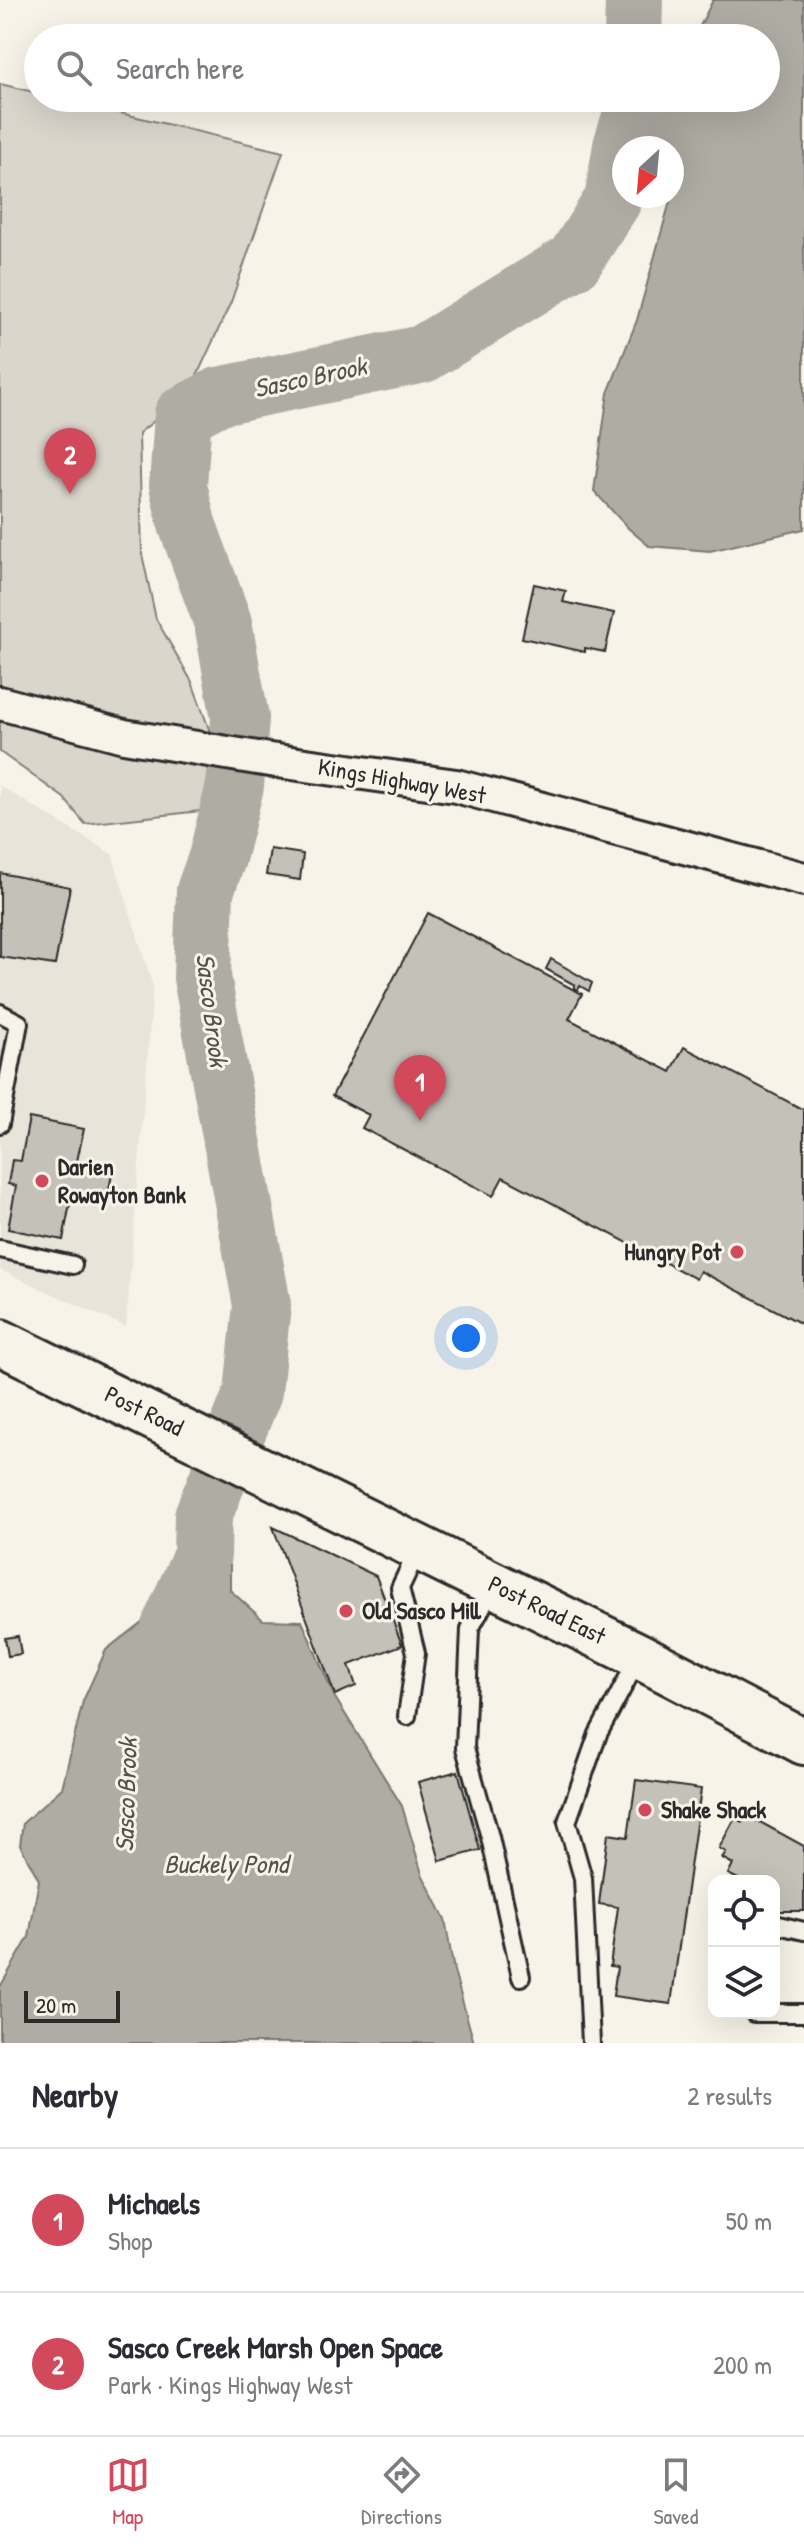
<!DOCTYPE html>
<html lang="en">
<head>
<meta charset="utf-8">
<style>
	:root { --surface:#fff; --page:#f2f2f3; --text:#2b2b33; --muted:#7c7c81; --line:#e1e1e2; --accent:#d1495b }
	body { margin:0; font-family:"Patrick Hand",sans-serif; background:var(--page); color:var(--text) }
	.controls { position:absolute; right:24px; bottom:24px; display:grid; overflow:hidden; border-radius:16px; box-shadow:0 8px 32px #0002 }
	.controls button { width:72px; height:72px; display:grid; place-items:center; padding:0; border:0; border-bottom:2px solid var(--line); background:var(--surface); color:var(--text); font:40px sans-serif }
	.compass { position:absolute; left:612px; top:136px; width:72px; height:72px; border-radius:50%; background:var(--surface); box-shadow:0 8px 32px #0002; rotate:206deg }
	.scale { position:absolute; left:24px; bottom:20px; width:96px; box-sizing:border-box; padding-left:8px; border:4px solid #2b2b2b; border-top:0; font-size:22px; line-height:28px; white-space:nowrap; color:#2b2b2b; -webkit-text-stroke:6px #f7f3e8; paint-order:stroke }
	.you { position:absolute; left:466px; top:1338px; width:28px; height:28px; margin:-20px; border:6px solid #fff; border-radius:50%; background:#1a73e8; box-shadow:0 0 0 12px #1a73e833 }
	.badge { display:grid; place-items:center; width:52px; height:52px; border-radius:50%; background:var(--accent); color:#fff; font-size:26px; font-weight:700 }
	.pin { position:absolute; translate:-50% -66px; filter:drop-shadow(0 2px 4px #0008) }
	.pin::after { content:''; position:absolute; top:42px; width:28px; height:24px; background:inherit; clip-path:polygon(0 0,100% 0,50% 100%) }
	.list { margin:0; padding:0; list-style:none }
	h2 { display:flex; justify-content:space-between; align-items:center; height:104px; margin:0; padding:0 32px; font-size:34px }
	h2 small { font-size:26px; font-weight:400; color:var(--muted) }
	.list li { display:grid; grid-template-columns:52px 1fr auto; gap:24px; align-items:center; box-sizing:border-box; height:144px; padding:0 32px; border-top:2px solid var(--line) }
	.list b { display:block; font-size:30px; white-space:nowrap }
	.list p { margin:0; font-size:26px; white-space:nowrap; color:var(--muted) }
	.list em { font-size:26px; font-style:normal; color:var(--muted) }
	.icon { flex:none; width:44px; height:44px; fill:none; stroke:currentColor; stroke-width:2; stroke-linecap:round; stroke-linejoin:round }
	.map { position:relative; flex:none; width:804px; height:2043px; overflow:hidden }
	.search { position:absolute; background:var(--surface); box-shadow:0 8px 32px #0002; left:24px; right:24px; top:24px; height:88px; display:flex; align-items:center; gap:20px; box-sizing:border-box; padding:0 28px; border-radius:44px; color:var(--muted); font-size:30px }
	.sheet { height:392px; background:var(--surface) }
	nav { display:flex; justify-content:space-around; align-items:center; box-sizing:border-box; height:112px; border-top:2px solid var(--line); background:var(--surface); font-size:22px; color:var(--muted) }
	nav a { display:grid; justify-items:center; gap:4px }
	nav .on { color:var(--accent) }
	.map>svg:first-child { display:block }
	.built { fill:#e8e4da }
	.green { fill:#dad6cc; stroke:#82807c; stroke-width:2 }
	.water { fill:#afaca4; stroke:#7a7874; stroke-width:2 }
	.lines { fill:none; stroke-linecap:round; stroke-linejoin:round }
	.river { stroke:#afaca4; stroke-width:58 }
	.building { fill:#c4c1b9; stroke:#2b2b2b; stroke-width:2 }
	.service-casing { stroke:#2b2b2b; stroke-width:22 }
	.minor-casing { stroke:#2b2b2b; stroke-width:38 }
	.primary-casing { stroke:#2b2b2b; stroke-width:50 }
	.service { stroke:#f7f3e8; stroke-width:16 }
	.minor { stroke:#f7f3e8; stroke-width:32 }
	.primary { stroke:#f7f3e8; stroke-width:44 }
	.poi-dot { fill:#d1495b; stroke:#f7f3e8; stroke-width:3 }
	.labels { text-anchor:middle; stroke-width:6; stroke-linejoin:round; paint-order:stroke }
	.street-label { font-size:24px; fill:#2b2b2b; stroke:#f7f3e8 }
	.poi-label { font-size:24px; font-weight:bold; fill:#2b2b2b; stroke:#f7f3e8; text-anchor:start }
	.water-label { font-size:26px; font-style:italic; fill:#53524f; stroke:#f7f3e8 }
</style>
</head>
<body>
<div class="map">
<svg width="804" height="2043" viewBox="0 0 804 2043">
	<rect width="100%" height="100%" fill="#f7f3e8"/>
	<filter id="ink" filterUnits="userSpaceOnUse"><feTurbulence type="fractalNoise" baseFrequency=".0125" numOctaves="2"/><feDisplacementMap in="SourceGraphic" scale="16" xChannelSelector="R" yChannelSelector="G"/><feConvolveMatrix kernelMatrix="1 2 1 2 8 2 1 2 1" color-interpolation-filters="sRGB"/></filter>
	<g filter="url(#ink)">
		<polygon class="built" points="0,786 112,854 153,986 126,1327 0,1270"/>
		<polygon class="green" points="0,84 38,93 38,98 58,98 283,152 231,302 189,393 139,433 142,554 156,619 192,682 209,729 209,810 85,824 64,798 0,752"/>
		<g class="water">
			<polygon points="713,0 804,0 804,529 710,551 649,546 628,528 594,491 608,393 637,320 674,187 672,148 652,141 659,98 766,98 766,38 694,38"/>
			<polygon points="202,1555 230,1565 230,1590 263,1620 302,1621 334,1696 402,1806 422,1874 445,1919 454,1971 474,2043 0,2043 0,1987 29,1937 39,1880 20,1845 23,1823 62,1788 83,1701 106,1650 143,1621 185,1562"/>
		</g>
		<g class="lines">
			<g class="river">
				<polyline points="633,38 634,0"/>
				<polyline points="170,1627 202,1555 203,1516 253,1392 262,1305 202,977 205,891 217,858 235,786 240,718 223,623 187,524 178,485 183,415 219,396 423,354 574,261 613,200 622,146 637,98"/>
			</g>
		</g>
		<g class="building">
			<polygon points="534,584 566,591 563,602 614,613 605,652 585,648 585,652 522,638"/>
			<polygon points="270,849 303,854 300,880 266,875"/>
			<polygon points="0,873 70,887 55,965 0,957"/>
			<polygon points="428,913 582,994 569,1019 671,1072 684,1047 804,1110 804,1325 700,1271 696,1279 503,1177 493,1196 362,1128 369,1115 332,1096"/>
			<polygon points="551,959 592,983 589,991 580,986 578,990 574,988 575,985 546,969"/>
			<polygon points="29,1118 84,1129 77,1161 113,1169 107,1200 72,1193 63,1240 8,1229 16,1186 8,1184 12,1160 21,1161"/>
			<polygon points="273,1527 376,1576 402,1645 349,1665 356,1686 335,1695"/>
			<polygon points="18,1636 21,1654 8,1656 5,1638"/>
			<polygon points="458,1771 480,1850 440,1861 418,1782"/>
			<polygon points="636,1780 701,1789 671,2004 613,1996 617,1967 610,1966 618,1907 599,1904 608,1834 628,1837"/>
			<polygon points="747,1815 804,1846 804,1911 774,1911 774,1881 742,1881 728,1874 733,1864 722,1858 726,1852 719,1848 735,1818 743,1822"/>
		</g>
		<g class="lines">
			<g class="service-casing">
				<g id="service">
					<polyline points="0,1013 19,1023 0,1124"/>
					<polyline points="0,1249 73,1265"/>
					<polyline points="494,1585 470,1629 465,1748 490,1837 521,1977"/>
					<polyline points="407,1716 416,1653 400,1588 419,1548"/>
					<polyline points="774,1924 804,1931"/>
					<polyline points="754,2013 804,2013"/>
					<polyline points="591,2043 583,1878 567,1822 598,1734 639,1657"/>
				</g>
			</g>
			<g class="minor-casing">
				<polyline id="minor" points="0,703 124,736 270,760 456,786 804,879"/>
			</g>
			<g class="primary-casing">
				<polyline id="primary" points="0,1342 639,1656 804,1742"/>
			</g>
			<use href="#service" class="service"/>
			<use href="#minor" class="minor"/>
			<use href="#primary" class="primary"/>
		</g>
	</g>
	<g class="poi-dot">
		<circle cx="42" cy="1181" r="8"/>
		<circle cx="737" cy="1252" r="8"/>
		<circle cx="346" cy="1611" r="8"/>
		<circle cx="645" cy="1810" r="8"/>
	</g>
	<g class="labels">
		<g class="street-label">
			<text transform="translate(402 781) rotate(10)" y="8">Kings Highway West</text>
			<text transform="translate(144 1411) rotate(26)" y="8">Post Road</text>
			<text transform="translate(547 1610) rotate(26)" y="8">Post Road East</text>
		</g>
		<g class="poi-label">
			<text x="58" y="1175">Darien<tspan x="58" dy="28">Rowayton Bank</tspan></text>
			<text x="721" y="1260" text-anchor="end">Hungry Pot</text>
			<text x="362" y="1619">Old Sasco Mill</text>
			<text x="661" y="1818">Shake Shack</text>
		</g>
		<g class="water-label">
			<text transform="translate(310 377) rotate(-12)" y="9">Sasco Brook</text>
			<text transform="translate(212 1010) rotate(83)" y="9">Sasco Brook</text>
			<text transform="translate(126 1795) rotate(-88)" y="9">Sasco Brook</text>
			<text x="226" y="1873">Buckely Pond</text>
		</g>
	</g>
</svg>
<div class="controls">
<button><svg class="icon" aria-label="locate" viewBox="0 0 24 24"><circle cx="12" cy="12" r="6"/><path d="M12 2v4M12 18v4M2 12h4M18 12h4"/></svg></button>
<button><svg class="icon" aria-label="layers" viewBox="0 0 24 24"><path d="M12 4l9 5-9 5-9-5zM3 14l9 5 9-5"/></svg></button>
</div>
<svg class="compass" viewBox="-18 -18 36 36"><path d="M0-13l5 13h-10z" fill="#e53935"/><path d="M0 13l5-13h-10z" fill="#7c7c81"/></svg>
<div class="scale">20 m</div>
<div class="you"></div>
<div class="pin badge" style="left:420px;top:1121px">1</div>
<div class="pin badge" style="left:70px;top:494px">2</div>
<div class="search"><svg class="icon" aria-label="search" viewBox="0 0 24 24"><circle cx="10" cy="10" r="6"/><path d="M15 15l6 6"/></svg>Search here</div>
</div>
<section class="sheet">
<h2>Nearby<small>2 results</small></h2>
<ul class="list">
<li><span class="badge">1</span><div><b>Michaels</b><p>Shop</p></div><em>50 m</em></li>
<li><span class="badge">2</span><div><b>Sasco Creek Marsh Open Space</b><p>Park · Kings Highway West</p></div><em>200 m</em></li>
</ul>
</section>
<nav>
<a class="on"><svg class="icon" aria-label="map" viewBox="0 0 24 24"><path d="M3 6l6-2 6 2 6-2v14l-6 2-6-2-6 2zM9 4v14M15 6v14"/></svg>Map</a>
<a><svg class="icon" aria-label="directions" viewBox="0 0 24 24"><path d="M12 3l9 9-9 9-9-9zM9 14v-3h6M13 9l2 2-2 2"/></svg>Directions</a>
<a><svg class="icon" aria-label="saved" viewBox="0 0 24 24"><path d="M7 4h10v16l-5-4-5 4z"/></svg>Saved</a>
</nav>
</body>
</html>
